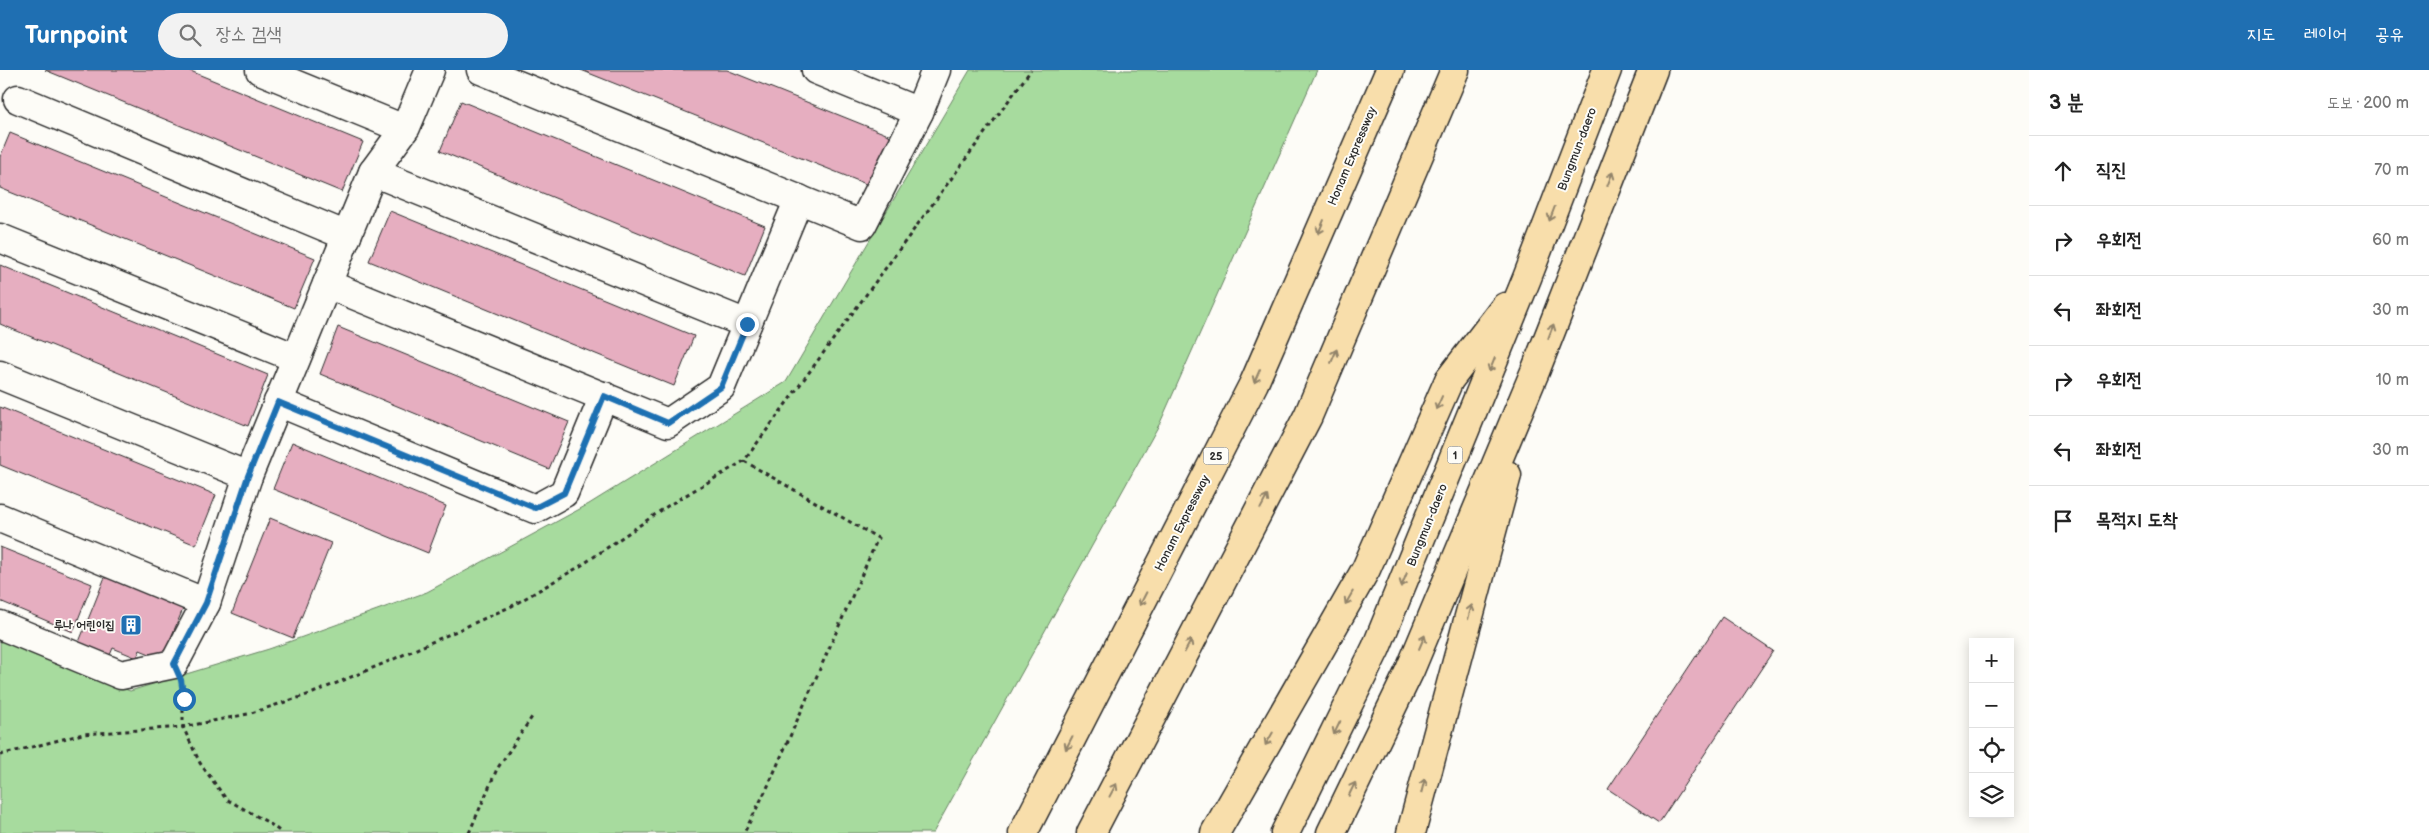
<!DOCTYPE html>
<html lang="ko">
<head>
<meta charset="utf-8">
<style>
	:root { --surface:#fff; --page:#f2f2f2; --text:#222; --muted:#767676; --line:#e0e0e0; --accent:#1f6fb2 }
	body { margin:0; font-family:"Balsamiq Sans","Poor Story",sans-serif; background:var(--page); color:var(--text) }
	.controls { position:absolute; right:15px; bottom:15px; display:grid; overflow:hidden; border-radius:0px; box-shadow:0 2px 12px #0003 }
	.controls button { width:45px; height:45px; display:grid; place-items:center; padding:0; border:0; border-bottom:1px solid var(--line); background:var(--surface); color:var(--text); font:25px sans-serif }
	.stop { position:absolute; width:15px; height:15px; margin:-11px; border:4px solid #1f6fb2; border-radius:50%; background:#fff }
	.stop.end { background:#1f6fb2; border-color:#fff; box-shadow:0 1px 5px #0008 }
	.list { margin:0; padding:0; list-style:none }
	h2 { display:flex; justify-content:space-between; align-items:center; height:65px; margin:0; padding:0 20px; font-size:21px }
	h2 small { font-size:16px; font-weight:400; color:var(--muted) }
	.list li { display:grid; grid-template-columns:32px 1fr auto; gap:15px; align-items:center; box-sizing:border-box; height:70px; padding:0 20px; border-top:1px solid var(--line) }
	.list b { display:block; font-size:19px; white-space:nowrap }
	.list em { font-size:16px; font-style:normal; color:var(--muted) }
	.icon { flex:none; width:28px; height:28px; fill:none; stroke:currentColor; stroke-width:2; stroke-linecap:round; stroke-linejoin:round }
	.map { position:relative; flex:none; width:2029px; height:763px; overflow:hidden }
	header { display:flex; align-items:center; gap:30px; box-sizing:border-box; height:70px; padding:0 25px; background:var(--accent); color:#fff }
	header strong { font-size:24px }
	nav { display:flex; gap:28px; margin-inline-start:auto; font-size:18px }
	.search { width:350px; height:45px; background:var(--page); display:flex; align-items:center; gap:12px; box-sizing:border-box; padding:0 18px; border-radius:28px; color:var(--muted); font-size:19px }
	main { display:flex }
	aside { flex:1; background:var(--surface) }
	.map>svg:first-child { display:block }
	.green { fill:#a7db9e; stroke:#698364 }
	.building { fill:#e6aec0; stroke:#2b2b2b }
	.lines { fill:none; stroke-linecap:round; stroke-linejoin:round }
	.minor-casing { stroke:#2b2b2b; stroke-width:31 }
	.major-casing { stroke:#2b2b2b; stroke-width:31 }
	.highway-casing { stroke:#2b2b2b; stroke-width:31 }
	.path { stroke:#2b2b2b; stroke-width:3; stroke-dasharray:4 4; stroke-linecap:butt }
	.minor { stroke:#fdfcf7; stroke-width:28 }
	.major { stroke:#f8deab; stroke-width:28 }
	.highway { stroke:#f8deab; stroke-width:28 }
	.oneway { stroke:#92846b }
	.route { stroke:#1f6fb2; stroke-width:6 }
	.labels { text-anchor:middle; stroke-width:4; stroke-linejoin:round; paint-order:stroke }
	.shield { fill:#fdfcf7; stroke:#6a6a68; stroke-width:1 }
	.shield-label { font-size:11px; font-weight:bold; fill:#2b2b2b }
	.street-label { font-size:12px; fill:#2b2b2b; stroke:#fdfcf7 }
	.poi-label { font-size:12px; font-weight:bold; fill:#2b2b2b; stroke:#fdfcf7; text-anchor:end }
</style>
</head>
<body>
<header>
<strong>Turnpoint</strong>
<div class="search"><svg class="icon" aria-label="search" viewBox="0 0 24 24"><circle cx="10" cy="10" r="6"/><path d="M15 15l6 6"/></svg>장소 검색</div>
<nav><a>지도</a><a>레이어</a><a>공유</a></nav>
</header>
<main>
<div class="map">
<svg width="2029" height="763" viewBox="0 0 2029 763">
	<rect width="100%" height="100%" fill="#fdfcf7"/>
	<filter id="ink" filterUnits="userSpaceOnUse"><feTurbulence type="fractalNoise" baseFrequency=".02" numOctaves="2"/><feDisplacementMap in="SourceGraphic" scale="10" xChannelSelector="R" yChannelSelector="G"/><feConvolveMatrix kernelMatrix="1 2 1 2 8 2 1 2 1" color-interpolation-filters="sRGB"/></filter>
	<g filter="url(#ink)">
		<polygon class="green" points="970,0 1317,0 1160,353 933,763 0,763 0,566 130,621 269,579 427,522 589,434 786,312"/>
		<g class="building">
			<polygon points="45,0 188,0 363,72 342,122"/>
			<polygon points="581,0 727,0 891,66 871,116"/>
			<polygon points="461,31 765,156 745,206 440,81"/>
			<polygon points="10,63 315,188 294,238 0,118 0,87"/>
			<polygon points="390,141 694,266 674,316 369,191"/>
			<polygon points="0,195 268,305 248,356 0,254"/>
			<polygon points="338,257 569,352 549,399 320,304"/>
			<polygon points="0,337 216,425 196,475 0,395"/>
			<polygon points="292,372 446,436 428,483 273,419"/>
			<polygon points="270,448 331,473 293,568 232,543"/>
			<polygon points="0,477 92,514 73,562 0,531"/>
			<polygon points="105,507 183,539 162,589 140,580 137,588 113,578 110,585 79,572"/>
			<polygon points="1722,547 1773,581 1659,753 1608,719"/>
		</g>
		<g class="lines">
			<g class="minor-casing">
				<g id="minor">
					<polyline points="260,0 404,59"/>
					<polyline points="481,0 862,155 919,42 936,0"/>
					<polyline points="816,0 919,42"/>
					<polyline points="18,29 347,166"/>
					<polyline points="373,102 747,254"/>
					<polyline points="0,168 296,288"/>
					<polyline points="327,214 668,353 721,317 799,129"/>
					<polyline points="0,305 248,406"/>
					<polyline points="278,332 535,439 564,423 604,326"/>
					<polyline points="0,448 206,533"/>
					<polyline points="0,555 121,605 174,594 206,533 248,406 373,102 406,57 430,0"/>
				</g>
			</g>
			<g class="major-casing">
				<g id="major">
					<polyline points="1215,763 1366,499 1449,310 1505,237"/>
					<polyline points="1285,763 1376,578 1527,208 1607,0"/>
					<polyline points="1331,763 1410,600 1536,299 1653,0"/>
					<polyline points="1411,763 1507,405"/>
				</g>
			</g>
			<g class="highway-casing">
				<g id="highway">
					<polyline points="1023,763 1254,313 1390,0"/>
					<polyline points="1091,763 1308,346 1455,0"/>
				</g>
			</g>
			<g class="path">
				<polyline points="744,391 878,468 768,716 744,763"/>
				<polyline points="183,623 183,657 200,693 226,729 269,753 282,763"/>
				<polyline points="0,685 83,664 183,657 248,644 313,623 394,589 512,536 582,495 669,435 744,391 1031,0"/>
				<polyline points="469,763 497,699 532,647"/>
			</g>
			<use href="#minor" class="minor"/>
			<use href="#major" class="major"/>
			<use href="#highway" class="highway"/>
		</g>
		<defs><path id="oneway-shaft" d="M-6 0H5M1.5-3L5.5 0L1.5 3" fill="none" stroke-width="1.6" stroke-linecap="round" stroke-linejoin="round" transform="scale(1.25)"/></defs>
		<g class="oneway">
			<use href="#oneway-shaft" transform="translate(1610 109) rotate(-69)"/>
			<use href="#oneway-shaft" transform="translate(1552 144) rotate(111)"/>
			<use href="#oneway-shaft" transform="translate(1321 157) rotate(113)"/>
			<use href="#oneway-shaft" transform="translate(1551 261) rotate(-69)"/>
			<use href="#oneway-shaft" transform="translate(1334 286) rotate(-67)"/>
			<use href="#oneway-shaft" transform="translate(1492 295) rotate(112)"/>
			<use href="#oneway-shaft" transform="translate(1257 306) rotate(114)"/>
			<use href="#oneway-shaft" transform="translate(1439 333) rotate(114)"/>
			<use href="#oneway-shaft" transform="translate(1264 432) rotate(-62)"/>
			<use href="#oneway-shaft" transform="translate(1404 510) rotate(112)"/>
			<use href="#oneway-shaft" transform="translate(1349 528) rotate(120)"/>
			<use href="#oneway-shaft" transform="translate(1143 529) rotate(117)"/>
			<use href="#oneway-shaft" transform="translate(1470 542) rotate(-75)"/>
			<use href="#oneway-shaft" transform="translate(1422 572) rotate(-67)"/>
			<use href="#oneway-shaft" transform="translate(1188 576) rotate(-62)"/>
			<use href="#oneway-shaft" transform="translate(1337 658) rotate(116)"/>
			<use href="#oneway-shaft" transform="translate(1269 669) rotate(120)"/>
			<use href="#oneway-shaft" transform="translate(1069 673) rotate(117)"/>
			<use href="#oneway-shaft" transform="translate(1423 716) rotate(-76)"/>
			<use href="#oneway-shaft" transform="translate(1352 719) rotate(-64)"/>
			<use href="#oneway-shaft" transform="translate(1113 720) rotate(-62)"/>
		</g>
	</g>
	<g class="lines" filter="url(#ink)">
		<polyline class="route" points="184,629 181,610 174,594 206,533 248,406 278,332 535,438 564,423 604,326 668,353 721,317 747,254"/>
	</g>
	<defs>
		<g id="building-square" transform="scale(1.125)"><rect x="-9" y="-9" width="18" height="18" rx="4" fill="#1f6fb2" stroke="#fdfcf7"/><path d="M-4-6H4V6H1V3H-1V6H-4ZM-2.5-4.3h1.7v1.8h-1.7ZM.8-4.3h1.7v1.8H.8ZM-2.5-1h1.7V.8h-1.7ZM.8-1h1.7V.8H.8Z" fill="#fff"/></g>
	</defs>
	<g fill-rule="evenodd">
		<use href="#building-square" x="131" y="555"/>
	</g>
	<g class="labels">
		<g class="shield">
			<rect x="1447.5" y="376.5" width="15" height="17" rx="4"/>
			<rect x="1203.5" y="377.5" width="25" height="17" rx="4"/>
		</g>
		<g class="shield-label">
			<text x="1455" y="389">1</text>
			<text x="1216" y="390">25</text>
		</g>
		<g class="street-label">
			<text transform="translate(1577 79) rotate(-69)" y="4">Bungmun-daero</text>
			<text transform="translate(1352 86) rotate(-67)" y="4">Honam Expressway</text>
			<text transform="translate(1182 453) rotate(-63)" y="4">Honam Expressway</text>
			<text transform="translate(1427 455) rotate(-68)" y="4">Bungmun-daero</text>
		</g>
		<g class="poi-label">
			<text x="115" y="559">루나 어린이집</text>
		</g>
	</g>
</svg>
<div class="controls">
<button>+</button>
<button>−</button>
<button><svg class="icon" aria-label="locate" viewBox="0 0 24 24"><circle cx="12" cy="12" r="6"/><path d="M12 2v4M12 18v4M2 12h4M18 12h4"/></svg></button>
<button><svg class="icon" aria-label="layers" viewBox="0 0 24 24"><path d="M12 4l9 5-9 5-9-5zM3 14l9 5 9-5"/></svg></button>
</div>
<div class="stop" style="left:184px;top:629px"></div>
<div class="stop end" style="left:747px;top:254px"></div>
</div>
<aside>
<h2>3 분<small>도보 · 200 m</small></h2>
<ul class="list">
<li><svg class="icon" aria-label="ahead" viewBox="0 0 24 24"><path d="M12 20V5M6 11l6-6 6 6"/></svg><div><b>직진</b></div><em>70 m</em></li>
<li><svg class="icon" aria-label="right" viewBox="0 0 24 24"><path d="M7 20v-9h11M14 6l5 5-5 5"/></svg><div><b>우회전</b></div><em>60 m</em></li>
<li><svg class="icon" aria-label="left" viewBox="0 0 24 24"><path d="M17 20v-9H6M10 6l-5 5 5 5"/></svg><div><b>좌회전</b></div><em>30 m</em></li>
<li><svg class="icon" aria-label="right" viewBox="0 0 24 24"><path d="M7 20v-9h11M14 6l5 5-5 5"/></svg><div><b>우회전</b></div><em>10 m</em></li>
<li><svg class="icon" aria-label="left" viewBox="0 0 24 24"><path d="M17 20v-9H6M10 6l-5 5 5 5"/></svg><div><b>좌회전</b></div><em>30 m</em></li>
<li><svg class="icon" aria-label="arrive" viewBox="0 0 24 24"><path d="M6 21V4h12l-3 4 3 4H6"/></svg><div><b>목적지 도착</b></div></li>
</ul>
</aside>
</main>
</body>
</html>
